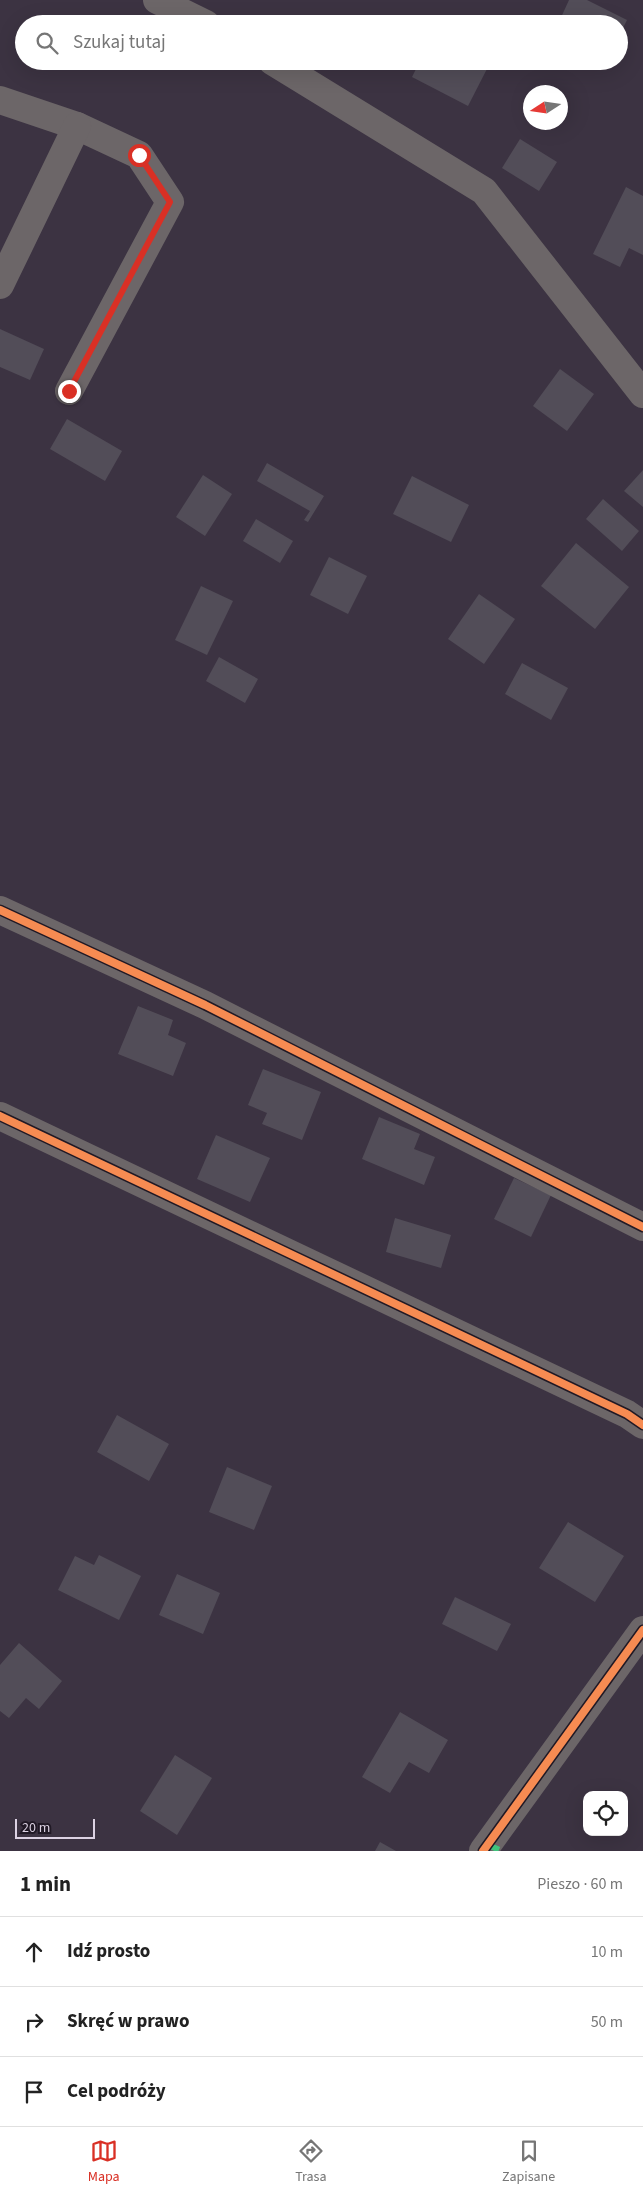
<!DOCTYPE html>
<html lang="pl">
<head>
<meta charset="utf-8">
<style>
	:root { --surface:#fff; --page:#f2f2f2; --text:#222; --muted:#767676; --line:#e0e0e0; --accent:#d93025 }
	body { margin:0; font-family:"Source Sans 3",sans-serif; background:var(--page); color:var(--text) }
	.controls { position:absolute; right:15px; bottom:15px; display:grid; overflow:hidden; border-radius:10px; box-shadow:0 5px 20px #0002 }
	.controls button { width:45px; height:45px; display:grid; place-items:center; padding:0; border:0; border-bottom:1px solid var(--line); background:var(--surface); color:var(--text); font:25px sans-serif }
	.compass { position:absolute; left:523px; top:85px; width:45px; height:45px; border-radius:50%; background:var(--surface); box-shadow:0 5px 20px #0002; rotate:258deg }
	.scale { position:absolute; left:15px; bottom:12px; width:80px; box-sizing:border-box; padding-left:5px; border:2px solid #dcd2e3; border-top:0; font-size:14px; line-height:18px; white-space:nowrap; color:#dcd2e3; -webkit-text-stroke:4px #201925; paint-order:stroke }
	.stop { position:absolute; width:15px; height:15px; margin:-11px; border:4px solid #d93025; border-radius:50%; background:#fff }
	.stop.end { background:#d93025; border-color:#fff; box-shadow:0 1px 5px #0008 }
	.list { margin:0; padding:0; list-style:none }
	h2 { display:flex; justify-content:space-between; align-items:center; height:65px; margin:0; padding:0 20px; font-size:21px }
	h2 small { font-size:16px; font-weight:400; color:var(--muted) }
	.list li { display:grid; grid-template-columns:32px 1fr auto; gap:15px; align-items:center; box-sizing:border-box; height:70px; padding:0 20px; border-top:1px solid var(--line) }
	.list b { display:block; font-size:19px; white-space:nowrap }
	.list em { font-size:16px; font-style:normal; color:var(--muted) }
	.icon { flex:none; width:28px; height:28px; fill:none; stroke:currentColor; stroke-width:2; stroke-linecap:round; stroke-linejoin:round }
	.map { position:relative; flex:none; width:643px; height:1851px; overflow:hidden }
	.search { position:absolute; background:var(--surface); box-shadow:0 5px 20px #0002; left:15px; right:15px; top:15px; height:55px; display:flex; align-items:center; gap:12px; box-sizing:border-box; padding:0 18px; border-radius:28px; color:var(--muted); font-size:19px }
	.sheet { height:275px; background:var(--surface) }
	nav { display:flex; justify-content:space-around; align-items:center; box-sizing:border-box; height:70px; border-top:1px solid var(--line); background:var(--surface); font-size:14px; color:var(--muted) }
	nav a { display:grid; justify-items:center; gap:2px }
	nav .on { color:var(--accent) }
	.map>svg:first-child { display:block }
	.building { fill:#524d58 }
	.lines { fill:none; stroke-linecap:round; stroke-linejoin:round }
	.minor { stroke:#6c6668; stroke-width:28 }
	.quiet { stroke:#40c37c; stroke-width:6; stroke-dasharray:12 6; stroke-linecap:butt }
	.cycleway-casing { stroke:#201925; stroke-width:11 }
	.cycleway { stroke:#f68b52; stroke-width:8 }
	.route { stroke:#d93025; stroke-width:6 }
</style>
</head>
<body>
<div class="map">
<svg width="643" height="1851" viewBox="0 0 643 1851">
	<rect width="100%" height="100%" fill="#3c3342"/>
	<g class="building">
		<polygon points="569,0 587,0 627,20 619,36 619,24 558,24"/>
		<polygon points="420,61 486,61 490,63 468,106 412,77"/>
		<polygon points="520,139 557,162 539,191 502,168"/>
		<polygon points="626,187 643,196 643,255 629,248 620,267 593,254"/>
		<polygon points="0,329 44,349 30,380 0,367"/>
		<polygon points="560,369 594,394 567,431 533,406"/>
		<polygon points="67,419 122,451 105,481 50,449"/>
		<polygon points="267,463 324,496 308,522 304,520 310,511 257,481"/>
		<polygon points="643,470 643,507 624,491"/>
		<polygon points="203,475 232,494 205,536 176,517"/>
		<polygon points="412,476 469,505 451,542 393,514"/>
		<polygon points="603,499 639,531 622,551 586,519"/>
		<polygon points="256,519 293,541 280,563 243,541"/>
		<polygon points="576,543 629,587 595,629 541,586"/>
		<polygon points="329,557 367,576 348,614 310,595"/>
		<polygon points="201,586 233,601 207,655 175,640"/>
		<polygon points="479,594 515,619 484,664 448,639"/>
		<polygon points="219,657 258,679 245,703 206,681"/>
		<polygon points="522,663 568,688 551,720 505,694"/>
		<polygon points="138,1006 173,1020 168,1035 186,1043 173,1076 118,1054"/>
		<polygon points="263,1069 321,1092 302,1140 262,1124 267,1113 248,1105"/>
		<polygon points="379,1117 420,1134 414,1149 435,1157 424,1185 362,1159"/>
		<polygon points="216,1135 270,1158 250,1202 197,1179"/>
		<polygon points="514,1178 551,1195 531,1237 494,1219"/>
		<polygon points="395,1218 451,1235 441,1268 386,1252"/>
		<polygon points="117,1415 169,1444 149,1481 97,1452"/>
		<polygon points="227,1467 272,1486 254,1530 209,1512"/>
		<polygon points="568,1522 624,1556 595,1602 539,1568"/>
		<polygon points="99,1555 141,1576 119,1620 58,1590 75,1556 94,1565"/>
		<polygon points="177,1574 220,1593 203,1634 159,1615"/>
		<polygon points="455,1597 511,1624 497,1651 442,1624"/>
		<polygon points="19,1643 62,1681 39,1709 26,1698 9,1718 0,1711 0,1665"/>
		<polygon points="400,1712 448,1740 429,1773 409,1762 390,1793 362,1777"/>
		<polygon points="175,1755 212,1778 177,1835 140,1811"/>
		<polygon points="380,1842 396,1851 375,1851"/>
	</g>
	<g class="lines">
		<g class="minor">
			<polyline points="157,0 206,24"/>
			<polyline points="272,61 484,191 643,394"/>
			<polyline points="0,100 77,126 139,155 170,202 69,391"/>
			<polyline points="0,285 77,126"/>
			<polyline points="0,910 205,1005 643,1227"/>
			<polyline points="0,1116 627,1414 643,1425"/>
			<polyline points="483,1851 643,1630"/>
		</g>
		<polyline class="quiet" points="488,1845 502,1851"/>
		<g class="cycleway-casing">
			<g id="cycleway">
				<polyline points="0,910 205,1005 643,1227"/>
				<polyline points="0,1116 627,1414 643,1425"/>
				<polyline points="483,1851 643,1630"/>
			</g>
		</g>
		<use href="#cycleway" class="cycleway"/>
	</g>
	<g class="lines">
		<polyline class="route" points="69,391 170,202 139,155"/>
	</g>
</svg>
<div class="controls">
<button><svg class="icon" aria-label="locate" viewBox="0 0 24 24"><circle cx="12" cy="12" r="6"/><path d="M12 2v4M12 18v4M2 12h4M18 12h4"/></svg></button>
</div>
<svg class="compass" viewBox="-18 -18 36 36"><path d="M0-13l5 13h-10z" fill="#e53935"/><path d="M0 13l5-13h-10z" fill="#767676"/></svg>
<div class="scale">20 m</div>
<div class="stop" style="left:139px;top:155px"></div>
<div class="stop end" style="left:69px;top:391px"></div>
<div class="search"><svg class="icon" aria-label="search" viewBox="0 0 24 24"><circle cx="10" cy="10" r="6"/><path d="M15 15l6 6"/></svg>Szukaj tutaj</div>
</div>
<section class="sheet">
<h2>1 min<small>Pieszo · 60 m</small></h2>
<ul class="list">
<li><svg class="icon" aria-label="ahead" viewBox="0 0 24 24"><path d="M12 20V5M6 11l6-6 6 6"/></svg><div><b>Idź prosto</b></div><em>10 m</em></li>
<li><svg class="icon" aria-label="right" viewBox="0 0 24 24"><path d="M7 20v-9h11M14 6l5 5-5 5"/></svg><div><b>Skręć w prawo</b></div><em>50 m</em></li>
<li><svg class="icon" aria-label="arrive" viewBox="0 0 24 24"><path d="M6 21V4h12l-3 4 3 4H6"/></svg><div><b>Cel podróży</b></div></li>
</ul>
</section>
<nav>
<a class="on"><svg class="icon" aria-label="map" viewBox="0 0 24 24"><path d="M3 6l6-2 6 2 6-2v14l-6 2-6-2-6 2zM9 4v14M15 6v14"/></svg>Mapa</a>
<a><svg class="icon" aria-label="directions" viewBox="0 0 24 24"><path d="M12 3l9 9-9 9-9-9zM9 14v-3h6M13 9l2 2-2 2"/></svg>Trasa</a>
<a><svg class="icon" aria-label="saved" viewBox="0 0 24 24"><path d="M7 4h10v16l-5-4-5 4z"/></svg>Zapisane</a>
</nav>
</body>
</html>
